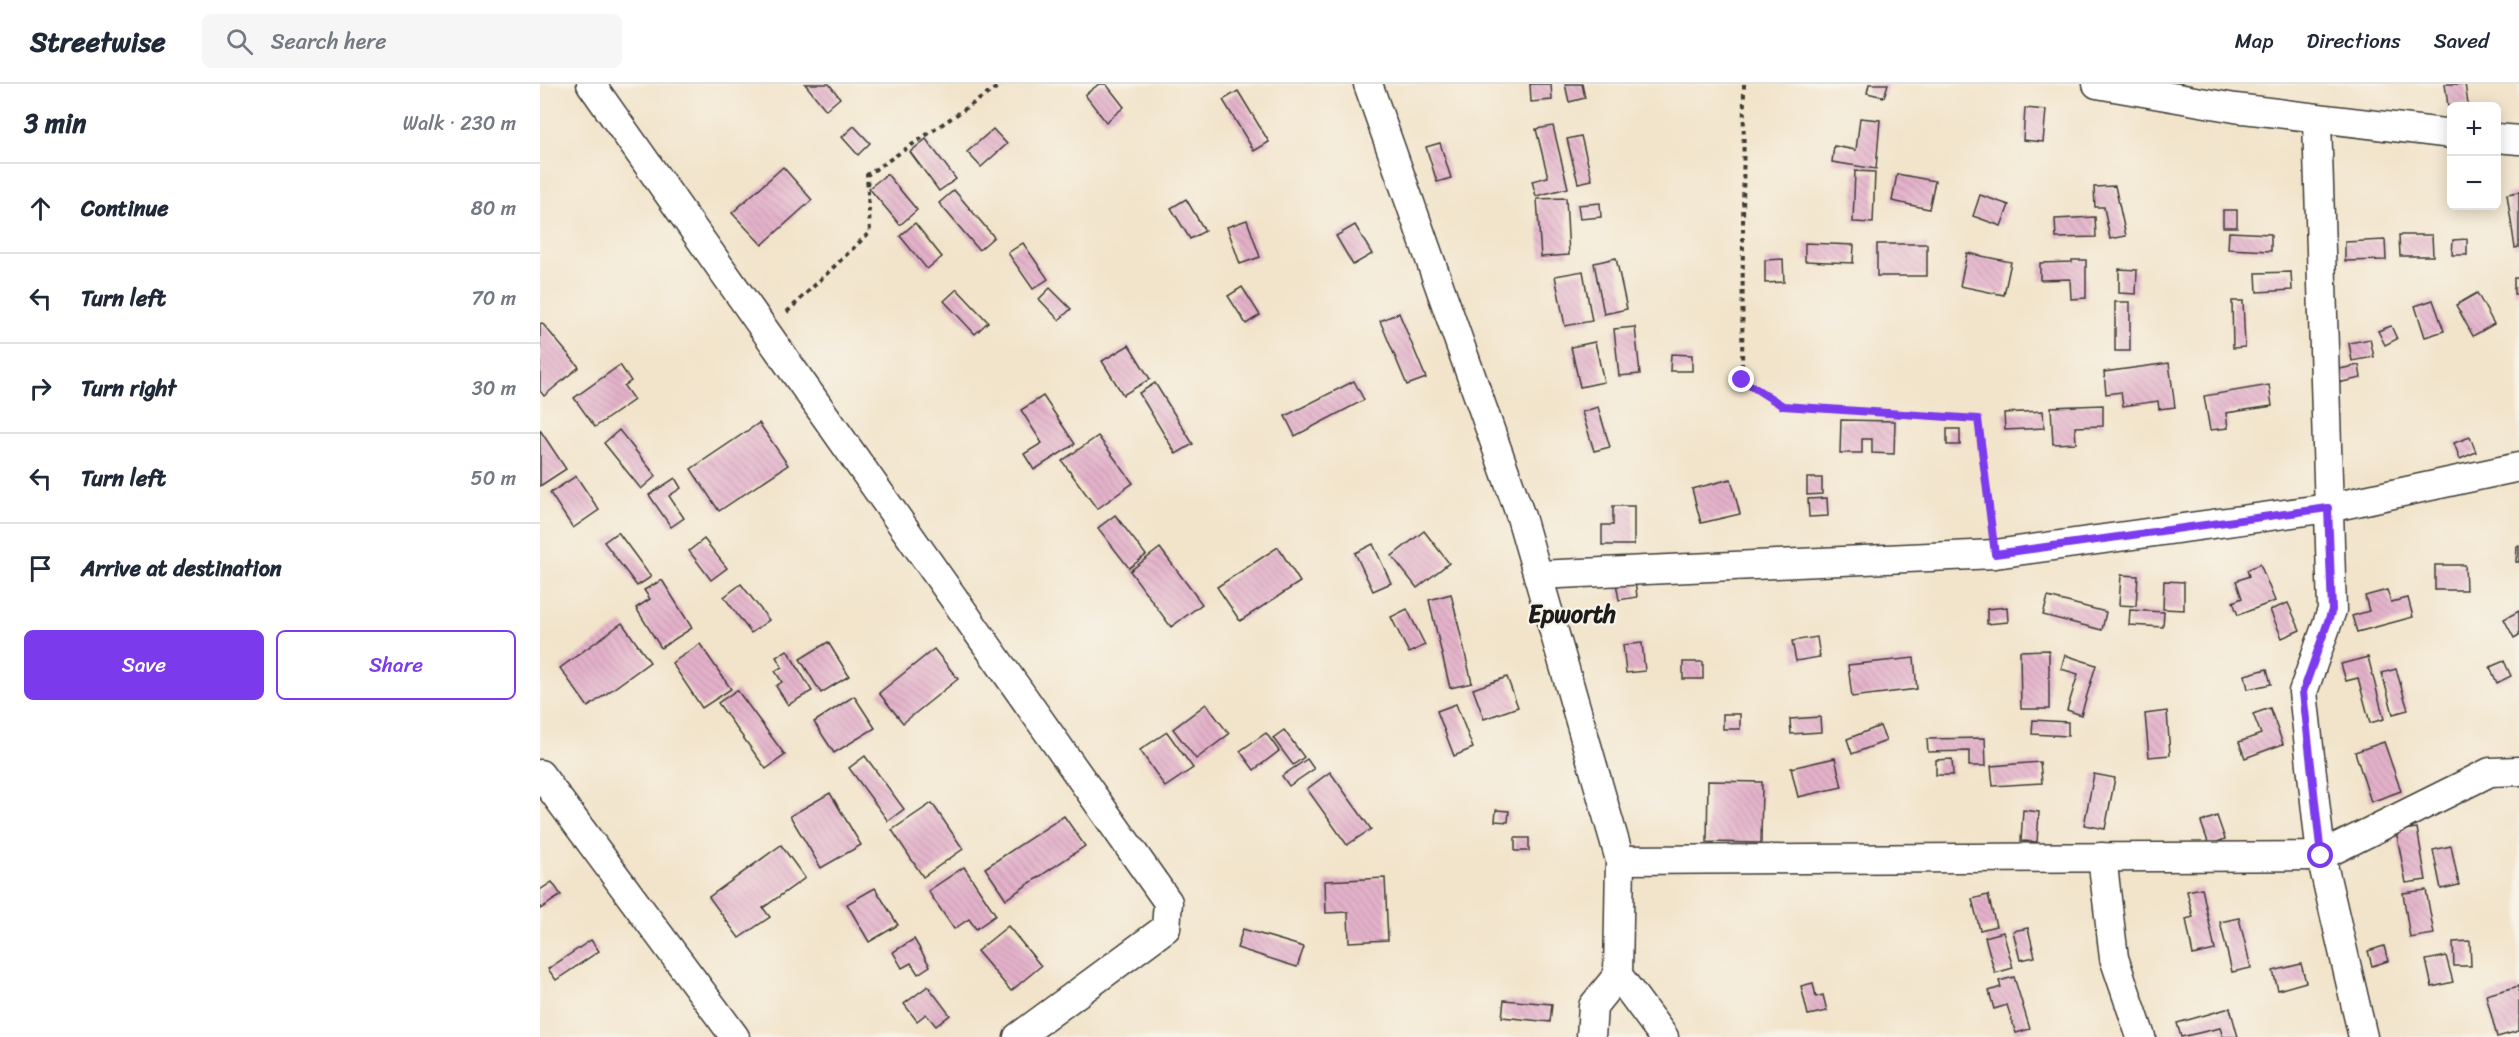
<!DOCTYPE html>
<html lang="en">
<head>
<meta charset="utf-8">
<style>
	:root { --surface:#fff; --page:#f6f6f7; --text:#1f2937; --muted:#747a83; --line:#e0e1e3; --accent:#7c3aed }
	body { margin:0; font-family:Sriracha,sans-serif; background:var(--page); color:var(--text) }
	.controls { position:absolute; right:18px; top:18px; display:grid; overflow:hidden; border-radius:9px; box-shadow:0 3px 15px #0003 }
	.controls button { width:54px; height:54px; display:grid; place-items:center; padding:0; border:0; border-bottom:2px solid var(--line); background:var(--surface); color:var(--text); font:30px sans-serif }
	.stop { position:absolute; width:18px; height:18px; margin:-14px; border:4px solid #7c3aed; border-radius:50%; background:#fff }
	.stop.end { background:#7c3aed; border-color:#fff; box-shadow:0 2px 6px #0008 }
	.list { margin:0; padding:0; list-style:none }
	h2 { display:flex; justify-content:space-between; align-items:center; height:78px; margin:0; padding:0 24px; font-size:26px }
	h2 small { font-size:20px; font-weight:400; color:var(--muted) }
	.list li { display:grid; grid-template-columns:39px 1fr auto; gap:18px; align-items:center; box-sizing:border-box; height:90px; padding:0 24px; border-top:2px solid var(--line) }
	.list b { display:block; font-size:22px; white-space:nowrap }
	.list em { font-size:20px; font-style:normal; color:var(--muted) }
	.actions { display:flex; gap:12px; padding:18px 24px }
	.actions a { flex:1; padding:14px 0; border:2px solid var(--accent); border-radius:9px; text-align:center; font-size:21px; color:var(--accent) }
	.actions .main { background:var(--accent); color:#fff }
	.icon { flex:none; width:33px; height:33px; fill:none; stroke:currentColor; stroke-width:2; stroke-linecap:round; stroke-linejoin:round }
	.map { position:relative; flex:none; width:1979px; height:953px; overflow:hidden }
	header { display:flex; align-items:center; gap:36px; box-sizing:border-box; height:84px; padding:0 30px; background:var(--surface); border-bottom:2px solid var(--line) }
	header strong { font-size:28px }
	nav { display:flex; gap:33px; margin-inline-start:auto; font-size:21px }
	.search { width:420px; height:54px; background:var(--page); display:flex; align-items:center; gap:15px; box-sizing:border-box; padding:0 21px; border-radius:9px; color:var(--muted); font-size:22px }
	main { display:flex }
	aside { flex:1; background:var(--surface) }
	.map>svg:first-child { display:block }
	.building { fill:url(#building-back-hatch) }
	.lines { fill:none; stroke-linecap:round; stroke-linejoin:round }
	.street-casing { stroke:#3c3a36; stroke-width:31 }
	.path { stroke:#3c3a36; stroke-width:4; stroke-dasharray:4.5 4.5; stroke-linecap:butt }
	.street { stroke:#fff; stroke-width:28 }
	.route { stroke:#7c3aed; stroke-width:8 }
	.labels { text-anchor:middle; stroke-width:4.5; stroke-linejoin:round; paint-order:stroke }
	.district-label { font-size:24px; font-weight:bold; fill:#1c1c1c; stroke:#f7f3e8 }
</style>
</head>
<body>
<header>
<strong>Streetwise</strong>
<div class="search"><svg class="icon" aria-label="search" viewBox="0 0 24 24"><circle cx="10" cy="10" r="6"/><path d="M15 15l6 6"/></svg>Search here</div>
<nav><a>Map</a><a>Directions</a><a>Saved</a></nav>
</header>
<main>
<aside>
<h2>3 min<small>Walk · 230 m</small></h2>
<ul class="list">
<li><svg class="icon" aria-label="ahead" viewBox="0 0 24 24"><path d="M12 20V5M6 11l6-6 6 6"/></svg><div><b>Continue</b></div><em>80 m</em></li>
<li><svg class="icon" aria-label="left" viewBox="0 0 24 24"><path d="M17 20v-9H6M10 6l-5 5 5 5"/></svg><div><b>Turn left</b></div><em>70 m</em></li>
<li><svg class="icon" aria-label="right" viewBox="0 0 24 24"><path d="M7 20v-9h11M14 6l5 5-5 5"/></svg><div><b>Turn right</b></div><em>30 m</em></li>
<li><svg class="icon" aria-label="left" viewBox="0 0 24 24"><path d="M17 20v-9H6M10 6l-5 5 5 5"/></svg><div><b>Turn left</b></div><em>50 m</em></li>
<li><svg class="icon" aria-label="arrive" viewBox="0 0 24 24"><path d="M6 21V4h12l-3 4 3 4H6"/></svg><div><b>Arrive at destination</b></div></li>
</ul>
<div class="actions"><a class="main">Save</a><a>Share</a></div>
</aside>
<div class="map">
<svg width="1979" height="953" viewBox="0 0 1979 953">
	<defs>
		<pattern id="building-back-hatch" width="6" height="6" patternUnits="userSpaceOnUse" patternTransform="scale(1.5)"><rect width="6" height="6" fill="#e4b2ca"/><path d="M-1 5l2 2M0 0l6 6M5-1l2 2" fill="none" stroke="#c398ad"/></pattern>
	</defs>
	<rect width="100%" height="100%" fill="#f7f3e8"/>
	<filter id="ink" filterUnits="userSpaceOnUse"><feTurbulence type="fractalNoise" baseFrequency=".0167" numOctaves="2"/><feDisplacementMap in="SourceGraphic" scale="12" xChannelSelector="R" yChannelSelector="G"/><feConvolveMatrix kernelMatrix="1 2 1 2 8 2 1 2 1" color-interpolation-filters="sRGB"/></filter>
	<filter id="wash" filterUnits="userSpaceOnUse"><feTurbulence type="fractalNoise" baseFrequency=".008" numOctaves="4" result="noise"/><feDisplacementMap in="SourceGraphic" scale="24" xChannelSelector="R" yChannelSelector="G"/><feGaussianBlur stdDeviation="1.35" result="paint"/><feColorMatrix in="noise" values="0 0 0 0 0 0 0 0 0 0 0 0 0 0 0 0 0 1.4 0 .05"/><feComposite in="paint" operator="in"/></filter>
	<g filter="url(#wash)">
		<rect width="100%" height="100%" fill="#f2e4cb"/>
		<g id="blocks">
			<g class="building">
				<polygon points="265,0 289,0 300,14 286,26"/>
				<polygon points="559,0 566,0 584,23 566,38 545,11"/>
				<polygon points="990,0 1011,0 1012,16 991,18"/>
				<polygon points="1025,0 1042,0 1045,14 1029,18"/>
				<polygon points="1329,0 1348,0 1344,13 1327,9"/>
				<polygon points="1905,0 1925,0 1928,20 1908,22"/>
				<polygon points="698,7 729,58 714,67 683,16"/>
				<polygon points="1485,24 1506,26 1503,58 1483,56"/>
				<polygon points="1320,34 1340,36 1336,85 1292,78 1294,62 1316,66"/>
				<polygon points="314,42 330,59 318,71 302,53"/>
				<polygon points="1013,42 1028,104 996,112 992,97 1008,93 996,45"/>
				<polygon points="453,45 467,60 441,83 427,68"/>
				<polygon points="1041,52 1052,96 1038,99 1027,55"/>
				<polygon points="386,55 416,95 399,107 370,68"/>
				<polygon points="900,59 911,94 897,98 886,63"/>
				<polygon points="243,83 272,116 222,161 192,129"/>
				<polygon points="1315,87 1335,88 1333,139 1313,138"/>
				<polygon points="347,90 377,126 360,141 329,104"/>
				<polygon points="1357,90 1395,97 1389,125 1352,117"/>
				<polygon points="1575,102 1586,152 1570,155 1564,123 1555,123 1554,103"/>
				<polygon points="414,106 454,153 439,166 399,119"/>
				<polygon points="1979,108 1979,163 1975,164 1967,110"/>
				<polygon points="1440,111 1469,121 1461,142 1433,132"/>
				<polygon points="1026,114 1029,171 1001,173 997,115"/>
				<polygon points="646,115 665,147 650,155 631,124"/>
				<polygon points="1060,119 1061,133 1040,135 1038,121"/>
				<rect x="1683" y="126" width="14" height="17"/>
				<polygon points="1555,133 1556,153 1516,154 1515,135"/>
				<polygon points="707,136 720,173 700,180 687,143"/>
				<polygon points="375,139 402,173 387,185 360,152"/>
				<polygon points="815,141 832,170 813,181 796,152"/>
				<polygon points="1689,148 1731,150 1731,167 1688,165"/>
				<polygon points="1859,151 1892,151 1893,172 1860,172"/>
				<polygon points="1927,155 1927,171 1912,171 1913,156"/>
				<polygon points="1845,156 1846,176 1805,177 1805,158"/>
				<polygon points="483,159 508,195 493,205 468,169"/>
				<polygon points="1265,159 1314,161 1313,179 1265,177"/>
				<rect x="1337" y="160" width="50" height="32"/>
				<polygon points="1427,169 1471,178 1464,211 1420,202"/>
				<polygon points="1076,174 1087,225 1064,230 1054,179"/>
				<polygon points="1243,175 1244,198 1225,199 1225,176"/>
				<polygon points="1532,176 1546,176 1546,214 1531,215 1530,195 1500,196 1500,179 1532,178"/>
				<polygon points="1579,185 1597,186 1596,210 1579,209"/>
				<polygon points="1043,187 1052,237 1025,242 1015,192"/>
				<polygon points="1751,188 1752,206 1717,208 1716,189"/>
				<rect x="1974" y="194" width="5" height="16"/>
				<polygon points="702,203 720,231 706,240 688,212"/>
				<polygon points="510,204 531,225 519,236 499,215"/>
				<polygon points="417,205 448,238 435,250 404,217"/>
				<polygon points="1937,209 1954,240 1933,252 1916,221"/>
				<polygon points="1893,216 1904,247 1885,253 1875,222"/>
				<polygon points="1692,217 1703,217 1705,263 1693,264"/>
				<rect x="1575" y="218" width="15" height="49"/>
				<polygon points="859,229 886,294 867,301 840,237"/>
				<polygon points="2,239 39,283 4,312 0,307 0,240"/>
				<polygon points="1851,242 1857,255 1845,261 1838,247"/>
				<polygon points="1095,243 1100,290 1079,292 1074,245"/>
				<polygon points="1830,255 1834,273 1812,277 1809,259"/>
				<polygon points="1055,258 1064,298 1040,303 1031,263"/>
				<polygon points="589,261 610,295 583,311 562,277"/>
				<polygon points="1131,270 1152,271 1152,287 1130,287"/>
				<polygon points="1629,279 1635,323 1619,325 1618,317 1583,322 1581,308 1566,310 1564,288"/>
				<polygon points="80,281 91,297 84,302 94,316 55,343 34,314"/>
				<polygon points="1819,281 1821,294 1793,300 1790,287"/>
				<polygon points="814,297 824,316 755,352 745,332"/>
				<polygon points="615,299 653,360 636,370 599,309"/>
				<polygon points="1729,301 1732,322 1686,329 1688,344 1670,346 1664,312"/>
				<polygon points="503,312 535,360 494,386 484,370 502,359 481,326"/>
				<polygon points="1563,321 1563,342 1535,343 1536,359 1513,360 1511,323"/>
				<polygon points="1058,323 1070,363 1054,367 1042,328"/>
				<polygon points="1503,327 1504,344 1465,346 1464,329"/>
				<polygon points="1301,336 1355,337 1354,370 1332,369 1332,355 1322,355 1322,369 1300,369"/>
				<polygon points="219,339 248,381 179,427 151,385"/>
				<rect x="1407" y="345" width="13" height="16"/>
				<polygon points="0,346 26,385 0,402"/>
				<polygon points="79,346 116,392 101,405 64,359"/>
				<polygon points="558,352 593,399 557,425 522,377"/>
				<polygon points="1930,353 1936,368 1920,375 1914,359"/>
				<polygon points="36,392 59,426 33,444 10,409"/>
				<polygon points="135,394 141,404 129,412 144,434 131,443 109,411"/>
				<polygon points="1267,394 1282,394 1282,410 1267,411"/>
				<polygon points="1191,395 1200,430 1161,439 1152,405"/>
				<polygon points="1287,414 1288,432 1269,433 1268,415"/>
				<polygon points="1073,422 1094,422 1094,461 1062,461 1062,441 1073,441"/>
				<polygon points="575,431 606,471 589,484 558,444"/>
				<polygon points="884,447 909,479 877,504 852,472"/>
				<polygon points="78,448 111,493 97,502 64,458"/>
				<polygon points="164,455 187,484 171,496 149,467"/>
				<polygon points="833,460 851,499 833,507 815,469"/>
				<polygon points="1977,462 1979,462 1979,478 1976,478"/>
				<polygon points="738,463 760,498 700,537 677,503"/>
				<polygon points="620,464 662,520 631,543 590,487"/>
				<polygon points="1720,480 1735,517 1698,531 1693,518 1702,514 1696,497 1709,492 1707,486"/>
				<polygon points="1895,481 1925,481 1926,506 1895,506"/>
				<polygon points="1581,491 1598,492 1596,522 1579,521"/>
				<polygon points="122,496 152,544 121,564 96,524 110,515 104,506"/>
				<polygon points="1095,496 1097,513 1079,516 1076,499"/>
				<polygon points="1624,497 1644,498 1644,526 1623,525"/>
				<polygon points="201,500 229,536 211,549 184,513"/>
				<polygon points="1847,506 1851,518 1868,514 1873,533 1817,548 1812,532 1829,527 1825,512"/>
				<polygon points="911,510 932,599 910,604 889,516"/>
				<polygon points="1508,513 1566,528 1562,546 1503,531"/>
				<polygon points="1748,519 1760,546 1742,554 1730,526"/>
				<polygon points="1467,523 1468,538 1447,540 1447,525"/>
				<polygon points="867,525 885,561 869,569 851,533"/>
				<polygon points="1590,526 1624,528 1623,543 1589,541"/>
				<polygon points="1979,527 1979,551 1974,554 1964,535"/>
				<polygon points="82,539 110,578 48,623 20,584"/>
				<polygon points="1277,553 1280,573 1256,577 1252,557"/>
				<polygon points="288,558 309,592 281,609 260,575"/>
				<polygon points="1102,559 1105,587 1086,589 1083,561"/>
				<polygon points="160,560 191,605 162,624 132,579"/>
				<polygon points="394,565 418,595 363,639 339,609"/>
				<polygon points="247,566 272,607 248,621 236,602 242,598 235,587 242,583 236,573"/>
				<polygon points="1509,566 1509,625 1481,625 1480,567"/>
				<polygon points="1525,571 1556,581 1541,631 1527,626 1538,590 1521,585"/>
				<polygon points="1828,573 1844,635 1830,639 1818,594 1806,597 1801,580"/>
				<polygon points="1374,574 1377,605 1312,613 1308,581"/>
				<polygon points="1964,577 1971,592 1957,599 1950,583"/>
				<rect x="1143" y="578" width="20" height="17"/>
				<polygon points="1727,585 1731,600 1708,605 1705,591"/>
				<polygon points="1856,585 1868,626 1853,630 1842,589"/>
				<polygon points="967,593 978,623 944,635 933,605"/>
				<polygon points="197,606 245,671 226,685 178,619"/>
				<polygon points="314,612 335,644 294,669 274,638"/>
				<polygon points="666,620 689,650 656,675 633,645"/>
				<polygon points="916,620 933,664 914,672 897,627"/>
				<polygon points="1730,624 1743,660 1705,674 1699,658 1721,650 1713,630"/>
				<polygon points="1627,627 1630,671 1609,673 1605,630"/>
				<rect x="1183" y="630" width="17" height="15"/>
				<polygon points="1280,633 1281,648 1251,650 1250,635"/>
				<polygon points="1493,636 1528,638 1528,652 1492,650"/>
				<polygon points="1340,642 1346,657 1312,670 1307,655"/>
				<polygon points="744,646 764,673 753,681 733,654"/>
				<polygon points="627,648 653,684 625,703 600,666"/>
				<polygon points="726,649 739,667 714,686 700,667"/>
				<polygon points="1445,654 1446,682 1429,682 1429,667 1388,668 1387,655"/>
				<polygon points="1844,658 1861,707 1831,718 1815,668"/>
				<polygon points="325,672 364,725 348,737 309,684"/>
				<polygon points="1295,674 1302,703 1258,713 1251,684"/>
				<polygon points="767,675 774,685 749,702 742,692"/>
				<polygon points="1412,675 1413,691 1396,691 1396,676"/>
				<polygon points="1500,678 1502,699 1453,702 1451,682"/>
				<polygon points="790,688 831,745 807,761 767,705"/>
				<polygon points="1554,690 1575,694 1565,745 1544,741"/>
				<polygon points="1168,697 1222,698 1221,759 1167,758"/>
				<polygon points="290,709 321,761 281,784 250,732"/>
				<polygon points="392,719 423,765 383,793 352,746"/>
				<polygon points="956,726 969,727 968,738 955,737"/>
				<polygon points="1483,726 1499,728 1497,758 1481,757"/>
				<polygon points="524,732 545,762 466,815 445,784"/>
				<polygon points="1677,732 1685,755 1669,761 1661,738"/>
				<polygon points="1877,744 1886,796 1866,799 1856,747"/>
				<rect x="975" y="754" width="14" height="13"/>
				<polygon points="241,761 265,794 223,824 230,833 199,854 169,813"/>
				<polygon points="1911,762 1919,801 1901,805 1893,766"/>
				<polygon points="424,783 456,831 436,845 429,835 414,845 388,807"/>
				<polygon points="845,794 848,856 809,858 808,828 786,829 785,797"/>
				<polygon points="12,798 21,811 0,825 0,806"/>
				<polygon points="335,804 358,841 329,858 307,820"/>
				<polygon points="1662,804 1675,866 1653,871 1646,835 1653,833 1647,807"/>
				<polygon points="1886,806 1894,850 1870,854 1863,809"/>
				<polygon points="1448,811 1456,842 1440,846 1432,815"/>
				<polygon points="1699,834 1711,884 1692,888 1680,838"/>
				<polygon points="468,842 501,882 471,907 437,867"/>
				<polygon points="1488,844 1495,873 1480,876 1473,847"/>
				<polygon points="703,845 764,863 757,883 697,864"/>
				<polygon points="1463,848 1473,884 1455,889 1445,853"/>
				<polygon points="374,855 390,882 378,890 371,879 362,884 353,868"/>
				<polygon points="51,856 59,867 16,896 8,885"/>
				<polygon points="1930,857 1931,882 1914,882 1913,858"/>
				<polygon points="1844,862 1848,877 1832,882 1828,867"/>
				<polygon points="1906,872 1913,898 1892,903 1886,876"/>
				<polygon points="1761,880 1766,898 1738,906 1733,887"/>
				<polygon points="1474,893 1490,945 1476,949 1467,921 1454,925 1449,907 1461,903 1459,897"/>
				<polygon points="1273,899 1276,913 1283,911 1287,927 1268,931 1261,902"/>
				<polygon points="388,902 410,931 396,942 386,930 377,937 364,920"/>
				<polygon points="1979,902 1979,947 1957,953 1946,911"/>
				<polygon points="964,916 1012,920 1010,938 962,933"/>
				<polygon points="1690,924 1698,953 1683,953 1680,944 1641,953 1637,939"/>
			</g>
		</g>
	</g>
	<g filter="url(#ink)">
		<use href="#blocks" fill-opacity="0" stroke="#3c3a36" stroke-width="1.5"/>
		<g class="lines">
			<g class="street-casing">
				<g id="street">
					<polyline points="51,0 628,818 626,844 478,953"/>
					<polyline points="828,0 981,433 1080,776 1078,891 1124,953"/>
					<polyline points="1557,0 1695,24 1912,50"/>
					<polyline points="1777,36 1792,526 1763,608 1781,772 1823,953"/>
					<polyline points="1956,54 1979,56"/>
					<polyline points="998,491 1455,470 1788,424 1979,383"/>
					<polyline points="0,690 195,953"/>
					<polyline points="1562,773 1574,874 1601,953"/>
					<polyline points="1080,776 1781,772 1950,688 1979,687"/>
					<polyline points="1051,953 1053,922 1078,891"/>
				</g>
			</g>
			<g class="path">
				<polyline points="1204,0 1202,296 1243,322 1438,335 1451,442"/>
				<polyline points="247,228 330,148 327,91 462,0"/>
			</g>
			<use href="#street" class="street"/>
		</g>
	</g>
	<g class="lines" filter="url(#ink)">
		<polyline class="route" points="1202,296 1243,322 1438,335 1455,470 1788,424 1792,526 1763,608 1781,772"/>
	</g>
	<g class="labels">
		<g class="district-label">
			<text x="1032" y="538">Epworth</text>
		</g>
	</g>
</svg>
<div class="controls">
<button>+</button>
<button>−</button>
</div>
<div class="stop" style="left:1781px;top:772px"></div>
<div class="stop end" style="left:1202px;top:296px"></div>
</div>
</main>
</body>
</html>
